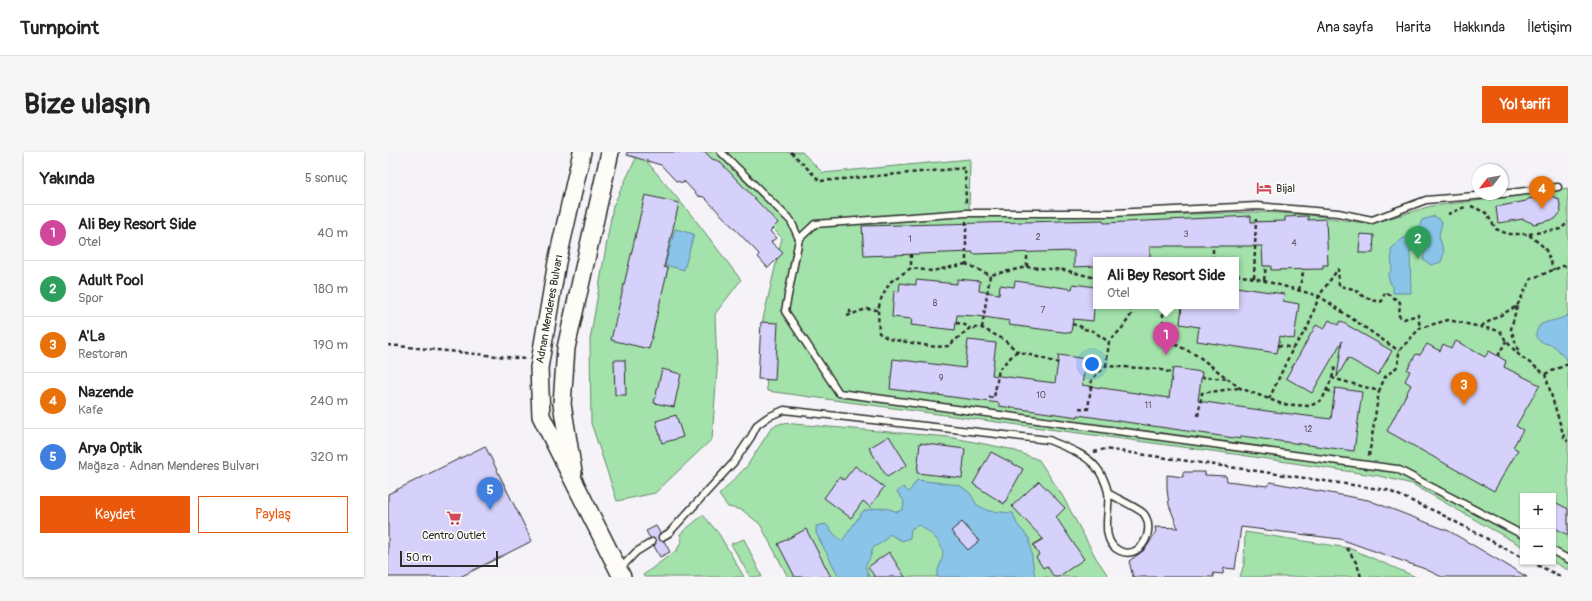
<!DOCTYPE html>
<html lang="tr">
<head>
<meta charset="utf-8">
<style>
	:root { --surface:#fff; --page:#f6f6f6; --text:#222; --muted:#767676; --line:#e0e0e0; --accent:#ea580c }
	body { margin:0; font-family:Pangolin,sans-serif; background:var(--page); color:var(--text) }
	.controls { position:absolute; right:12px; bottom:12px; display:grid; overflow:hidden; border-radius:0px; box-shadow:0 1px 3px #0004 }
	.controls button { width:36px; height:36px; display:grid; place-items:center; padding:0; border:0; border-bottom:1px solid var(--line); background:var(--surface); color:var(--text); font:20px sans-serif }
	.compass { position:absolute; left:1084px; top:12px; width:36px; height:36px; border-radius:50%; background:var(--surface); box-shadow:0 1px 3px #0004; rotate:239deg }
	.scale { position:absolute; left:12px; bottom:10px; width:98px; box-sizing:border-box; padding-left:4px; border:2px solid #2b2b2b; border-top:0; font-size:11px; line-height:14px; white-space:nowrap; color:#2b2b2b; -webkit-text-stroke:3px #fdfcf7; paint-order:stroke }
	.you { position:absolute; left:704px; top:212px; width:14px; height:14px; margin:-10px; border:3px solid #fff; border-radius:50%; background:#1a73e8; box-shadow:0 0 0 6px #1a73e833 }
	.badge { display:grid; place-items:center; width:26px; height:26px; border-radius:50%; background:var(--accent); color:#fff; font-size:13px; font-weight:700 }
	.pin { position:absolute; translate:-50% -33px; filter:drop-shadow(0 1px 2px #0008) }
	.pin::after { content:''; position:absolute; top:21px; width:14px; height:12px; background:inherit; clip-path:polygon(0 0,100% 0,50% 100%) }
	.popup { position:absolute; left:705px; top:105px; width:146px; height:52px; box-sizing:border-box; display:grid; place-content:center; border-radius:0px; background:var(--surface); filter:drop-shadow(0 1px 3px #0005); font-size:13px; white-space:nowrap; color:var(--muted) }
	.popup b { font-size:15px; color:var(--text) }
	.popup::after { content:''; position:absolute; left:50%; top:100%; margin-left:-8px; border:8px solid transparent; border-top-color:var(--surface) }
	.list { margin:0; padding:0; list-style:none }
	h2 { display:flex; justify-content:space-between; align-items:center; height:52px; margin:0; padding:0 16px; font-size:17px }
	h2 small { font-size:13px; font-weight:400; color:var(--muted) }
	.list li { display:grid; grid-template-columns:26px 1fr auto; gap:12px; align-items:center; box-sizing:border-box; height:56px; padding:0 16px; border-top:1px solid var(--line) }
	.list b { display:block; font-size:15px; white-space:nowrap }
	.list p { margin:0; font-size:13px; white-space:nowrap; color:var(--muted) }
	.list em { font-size:13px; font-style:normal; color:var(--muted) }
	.actions { display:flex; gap:8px; padding:12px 16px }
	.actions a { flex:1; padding:9px 0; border:1px solid var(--accent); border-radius:0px; text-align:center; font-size:14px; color:var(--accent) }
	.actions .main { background:var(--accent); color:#fff }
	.map { position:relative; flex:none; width:1180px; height:425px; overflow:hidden; border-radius:0px }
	header { display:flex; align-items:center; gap:24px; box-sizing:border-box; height:56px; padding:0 20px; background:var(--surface); border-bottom:1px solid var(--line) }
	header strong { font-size:19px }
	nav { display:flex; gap:22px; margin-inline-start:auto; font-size:14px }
	.intro { display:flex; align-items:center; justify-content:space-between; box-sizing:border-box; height:96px; padding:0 24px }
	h1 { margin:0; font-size:28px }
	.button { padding:10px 18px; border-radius:0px; background:var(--accent); color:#fff; font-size:14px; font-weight:700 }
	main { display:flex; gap:24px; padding:0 24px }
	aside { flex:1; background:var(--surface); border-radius:0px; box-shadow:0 1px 3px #0004 }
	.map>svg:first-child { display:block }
	.green { fill:#a3e3ab; stroke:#67876b; fill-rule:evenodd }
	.water { fill:#8ac5e9; stroke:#64879d }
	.building { fill:#d6d1fa; stroke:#2b2b2b }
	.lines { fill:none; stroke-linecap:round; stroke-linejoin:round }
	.service-casing { stroke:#2b2b2b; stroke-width:9 }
	.secondary-casing { stroke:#2b2b2b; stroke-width:20 }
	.path { stroke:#2b2b2b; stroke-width:2.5; stroke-dasharray:4 3; stroke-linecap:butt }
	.service { stroke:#fdfcf7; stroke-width:6 }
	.secondary { stroke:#fdfcf7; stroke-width:17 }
	.labels { text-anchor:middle; stroke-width:3; stroke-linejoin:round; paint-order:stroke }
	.number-label { font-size:9px; fill:#56545f }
	.poi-label { font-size:11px; fill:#2b2b2b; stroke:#fdfcf7; text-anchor:start }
	.street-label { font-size:11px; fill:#2b2b2b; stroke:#fdfcf7 }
</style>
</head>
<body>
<header>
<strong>Turnpoint</strong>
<nav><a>Ana sayfa</a><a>Harita</a><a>Hakkında</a><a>İletişim</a></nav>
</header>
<div class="intro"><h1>Bize ulaşın</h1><a class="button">Yol tarifi</a></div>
<main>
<aside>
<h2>Yakında<small>5 sonuç</small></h2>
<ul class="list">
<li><span class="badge" style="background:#d1479c">1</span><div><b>Ali Bey Resort Side</b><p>Otel</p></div><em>40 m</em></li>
<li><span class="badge" style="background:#2e9e5b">2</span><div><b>Adult Pool</b><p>Spor</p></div><em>180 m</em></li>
<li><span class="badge" style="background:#e8710a">3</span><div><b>A'La</b><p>Restoran</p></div><em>190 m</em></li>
<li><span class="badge" style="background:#e8710a">4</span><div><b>Nazende</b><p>Kafe</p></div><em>240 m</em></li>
<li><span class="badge" style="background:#3f7fe0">5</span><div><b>Arya Optik</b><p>Mağaza · Adnan Menderes Bulvarı</p></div><em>320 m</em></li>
</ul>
<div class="actions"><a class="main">Kaydet</a><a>Paylaş</a></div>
</aside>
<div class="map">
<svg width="1180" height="425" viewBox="0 0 1180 425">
	<rect width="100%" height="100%" fill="#f5f3f8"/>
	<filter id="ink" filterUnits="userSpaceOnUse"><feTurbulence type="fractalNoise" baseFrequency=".025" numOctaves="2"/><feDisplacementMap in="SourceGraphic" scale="8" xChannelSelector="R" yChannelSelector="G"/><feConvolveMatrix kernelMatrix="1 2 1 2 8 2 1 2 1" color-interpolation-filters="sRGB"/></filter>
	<g filter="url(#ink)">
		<g class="green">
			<polygon points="251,0 309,70 353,128 327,162 329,219 324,287 267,341 229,349 203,271 202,188 225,54"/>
			<path d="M308,0H414L435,21L582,7L581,64L771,63L872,60L922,63L983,72L1043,54L1122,45L1180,36V418L1165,410V344H1135V395L1024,332L991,324L853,303L379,239L375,167L394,86ZM708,108H848V154H708Z"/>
			<polygon points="394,271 561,285 622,297 651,308 674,343 708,406 721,425 400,425 372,372 354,358 340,355 331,343 359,314 384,275"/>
			<polygon points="315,363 331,382 356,425 256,425 255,423 289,398 294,388 292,382"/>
			<polygon points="857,380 961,396 1028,425 852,425 856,412"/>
			<polygon points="356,387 373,423 374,425 362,425 343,392"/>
		</g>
		<g class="water">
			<polygon points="1047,64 1054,70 1051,84 1056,101 1053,110 1043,113 1035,107 1037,98 1041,93 1040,89 1032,89 1029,81 1034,68"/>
			<polygon points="287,77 306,82 296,118 277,113"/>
			<polygon points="1024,83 1028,91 1022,100 1023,141 1005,141 1005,134 1002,131 1000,123 1004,117 1003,97 1014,87"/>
			<path d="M1180,163V209C1175,205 1172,199 1167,195C1161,190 1139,192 1152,173C1161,168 1170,169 1180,163Z"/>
			<path d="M529,328L571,333L582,341L589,353L601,359L625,361L629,372L641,386L647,425H549C549,418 552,414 554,407C559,392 541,380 531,373L523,377L522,386L514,389L501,382L496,389L485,396L482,406L477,414L481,425H451L428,381V374L438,372L446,382L454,389L475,359C488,356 497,354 509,360L515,357L516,349L509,340L515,335L521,340Z"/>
		</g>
		<g class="building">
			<polygon points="239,0 317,0 324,7 331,9 390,71 382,79 388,86 383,90 395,101 380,116 370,105 371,102 316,45 310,44 296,29 296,31 288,29 273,13 239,3"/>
			<polygon points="257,43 291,51 276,115 280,116 261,197 223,188"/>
			<polygon points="1161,43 1171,47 1173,60 1167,67 1146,72 1135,67 1110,71 1108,55 1138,49 1140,47"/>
			<polygon points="863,64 863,70 897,69 897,65 920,64 920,68 938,67 940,113 935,113 935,117 883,118 883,114 875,114 874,94 762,94 762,108 708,108 708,114 686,115 686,99 585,102 585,100 476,104 474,74 715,68 716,71"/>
			<polygon points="972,82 986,83 985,101 971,101"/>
			<polygon points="569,127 592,129 591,139 611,142 612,133 626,135 627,129 684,137 685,132 708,135 705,169 685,167 683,181 621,173 622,169 589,164 569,163 567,178 523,173 524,167 504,165 506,139 511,140 512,131 528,133 528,128 569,132"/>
			<polygon points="848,135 896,142 895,149 911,152 906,187 892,184 889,201 809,189 811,175 792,172 794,154 848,154"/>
			<polygon points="941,168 950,173 952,169 1004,199 990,223 960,206 949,225 954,189 924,241 898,226 928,173 936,177"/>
			<polygon points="373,170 390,171 387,228 370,227"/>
			<polygon points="580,188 608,191 604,223 667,231 671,203 698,207 694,233 781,246 785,216 814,220 810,249 879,259 943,267 947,236 974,240 966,299 853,284 853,287 690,263 690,265 611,254 611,251 502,237 505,207 577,216"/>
			<polygon points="1068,189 1097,205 1101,199 1110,204 1118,209 1116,215 1152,233 1128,274 1135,278 1125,295 1130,298 1106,339 999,279 1023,233 1017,229 1022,219 1019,218 1028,202 1032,203 1039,192 1052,199 1055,192 1063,196"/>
			<polygon points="226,208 237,208 238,243 227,243"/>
			<polygon points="274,217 293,222 286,255 266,251"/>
			<polygon points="288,263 295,285 274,291 268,269"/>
			<polygon points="501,284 519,313 499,325 481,296"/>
			<polygon points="532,291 577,297 574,326 529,321"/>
			<polygon points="97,294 144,389 72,425 0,425 0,342"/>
			<polygon points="603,300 635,317 616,352 585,332"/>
			<polygon points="467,314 496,335 482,355 475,349 463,366 436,346 451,325 456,328"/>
			<polygon points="795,320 817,320 817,323 838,324 839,329 879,334 882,330 980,348 1061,379 1139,425 1054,425 1037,417 952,387 853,375 847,417 836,416 835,422 825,421 826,425 745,425 741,409 755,399 760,393 768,379 767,375 790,376 781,353 779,337 779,323 795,325"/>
			<polygon points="651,329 677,356 668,365 696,407 670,425 666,425 659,414 655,416 648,405 651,403 645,393 655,387 624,354"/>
			<polygon points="1165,349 1180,357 1180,383 1165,375"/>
			<polygon points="574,370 591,389 580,398 563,379"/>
			<polygon points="268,374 272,381 270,387 276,389 282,400 272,405 266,394 268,388 262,386 258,379"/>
			<polygon points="418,377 443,425 407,425 390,392"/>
			<polygon points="501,400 517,425 487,425 480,415"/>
		</g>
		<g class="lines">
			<g class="service-casing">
				<g id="service">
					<polyline points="333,0 403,69 411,87 397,159 451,241 1009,317 1135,383"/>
					<polyline points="1114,42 1170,35"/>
					<polyline points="411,87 427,72 578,61 725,61 869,54 950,61 984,68 1038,48 1111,42"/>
					<path d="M274,385L281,381L346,310L363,285L369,273L380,265L396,258L661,288C676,295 697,301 708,315C713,321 718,332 720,340C723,357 710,389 732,399C753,408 768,378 756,362C752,357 728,346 720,341"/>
					<polyline points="1165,399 1180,407"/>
					<polyline points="232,417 248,400 264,390"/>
				</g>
			</g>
			<g class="secondary-casing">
				<g id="secondary">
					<polyline points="194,0 169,110 151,216 153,264 234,425"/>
					<polyline points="185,320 174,252 178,196 222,0"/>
				</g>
			</g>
			<g class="path">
				<polyline points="403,0 432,29 577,16 578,52"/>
				<polyline points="1083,54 1098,61 1108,77 1120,82 1140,82 1157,96 1166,118"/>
				<polyline points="1060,62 1077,55"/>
				<polyline points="578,69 578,112 602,123"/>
				<polyline points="1023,82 1027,79"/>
				<polyline points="1141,82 1173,77 1180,70"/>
				<polyline points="1029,93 1033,91"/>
				<polyline points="523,102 523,116"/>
				<polyline points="825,108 825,94"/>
				<polyline points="578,112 544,119 523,116 502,130 493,147 490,158 491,181 501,187 548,195 560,194 582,176 594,176 615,187 629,199 670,211"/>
				<polyline points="639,115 639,100"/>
				<polyline points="848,123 866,126 931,144 1011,199"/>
				<polyline points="866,126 868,67"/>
				<polyline points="876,128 878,114"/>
				<polyline points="911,138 916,117"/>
				<polyline points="775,154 775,173 783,190 810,204 852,236 894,252 922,254 934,248 944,226 991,239 997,225 1010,214 1011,199 1032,176 1060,168 1112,179 1118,189 1131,203 1157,222 1177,288 1180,289"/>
				<polyline points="1129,154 1123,177 1131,201"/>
				<polyline points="461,158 463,161"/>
				<polyline points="459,164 478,157 490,158"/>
				<polyline points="568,171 575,172 582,176"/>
				<polyline points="684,172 697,176"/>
				<polyline points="1093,174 1129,154 1143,127 1175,114 1180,115"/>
				<polyline points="594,176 602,123 639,115 676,118 708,126"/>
				<polyline points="696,177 705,179 721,190"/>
				<polyline points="0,193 138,207"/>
				<polyline points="890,193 905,196"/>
				<polyline points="1110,204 1118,189"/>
				<polyline points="697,215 718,214 721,190 735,175 743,163 742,154"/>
				<polyline points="1157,222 1180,212"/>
				<polyline points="813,225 840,227"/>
				<polyline points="944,226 947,215"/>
				<polyline points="939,238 946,241"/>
				<polyline points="601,245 606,246 611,217 629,199"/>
				<polyline points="881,247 905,196 920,175 931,144 950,117 951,134 966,137 976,145 991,150 994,149 997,140 1012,150 1011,164 1016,167 1030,163 1032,176"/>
				<polyline points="691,256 700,257 704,227 718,214 770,217 784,221"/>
				<polyline points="810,264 814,241 851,236"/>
				<polyline points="706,300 717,297 999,338 1051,361 1135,406"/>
				<polyline points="981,304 991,239"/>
				<polyline points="959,396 969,412 973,425"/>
				<polyline points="1143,410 1174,425"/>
			</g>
			<use href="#service" class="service"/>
			<use href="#secondary" class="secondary"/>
		</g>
	</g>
	<defs>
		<g id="hotel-bare" transform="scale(1.2)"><path d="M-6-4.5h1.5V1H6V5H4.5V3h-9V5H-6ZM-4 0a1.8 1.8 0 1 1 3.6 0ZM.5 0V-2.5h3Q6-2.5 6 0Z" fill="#d1495b" stroke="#fdfcf7" stroke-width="2.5" paint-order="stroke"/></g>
		<g id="supermarket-bare" transform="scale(1.2)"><path d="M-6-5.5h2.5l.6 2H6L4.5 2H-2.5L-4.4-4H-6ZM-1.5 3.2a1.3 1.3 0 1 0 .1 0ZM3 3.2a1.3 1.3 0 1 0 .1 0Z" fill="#d1495b" stroke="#fdfcf7" stroke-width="2.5" paint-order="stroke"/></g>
	</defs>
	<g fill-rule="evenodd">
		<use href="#hotel-bare" x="876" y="36"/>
		<use href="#supermarket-bare" x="66" y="366"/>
	</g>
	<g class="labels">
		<g class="number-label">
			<text x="798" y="85">3</text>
			<text x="650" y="88">2</text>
			<text x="522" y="90">1</text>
			<text x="906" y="94">4</text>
			<text x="547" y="154">8</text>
			<text x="655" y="161">7</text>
			<text x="553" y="229">9</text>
			<text x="653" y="246">10</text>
			<text x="760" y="256">11</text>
			<text x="920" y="280">12</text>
		</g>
		<g class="poi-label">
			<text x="888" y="40">Bijal</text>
			<text x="66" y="387" text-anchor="middle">Centro Outlet</text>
		</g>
		<g class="street-label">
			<text transform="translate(161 157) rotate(-80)" y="4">Adnan Menderes Bulvarı</text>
		</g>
	</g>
</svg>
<div class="controls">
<button>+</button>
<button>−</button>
</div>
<svg class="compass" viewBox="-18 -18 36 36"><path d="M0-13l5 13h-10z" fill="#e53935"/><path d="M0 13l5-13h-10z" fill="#767676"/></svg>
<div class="scale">50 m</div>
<div class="you"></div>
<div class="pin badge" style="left:778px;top:203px;background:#d1479c">1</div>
<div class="popup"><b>Ali Bey Resort Side</b>Otel</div>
<div class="pin badge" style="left:1030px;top:107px;background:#2e9e5b">2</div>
<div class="pin badge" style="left:1076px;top:253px;background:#e8710a">3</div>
<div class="pin badge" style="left:1154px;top:57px;background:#e8710a">4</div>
<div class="pin badge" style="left:102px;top:358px;background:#3f7fe0">5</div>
</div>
</main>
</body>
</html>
